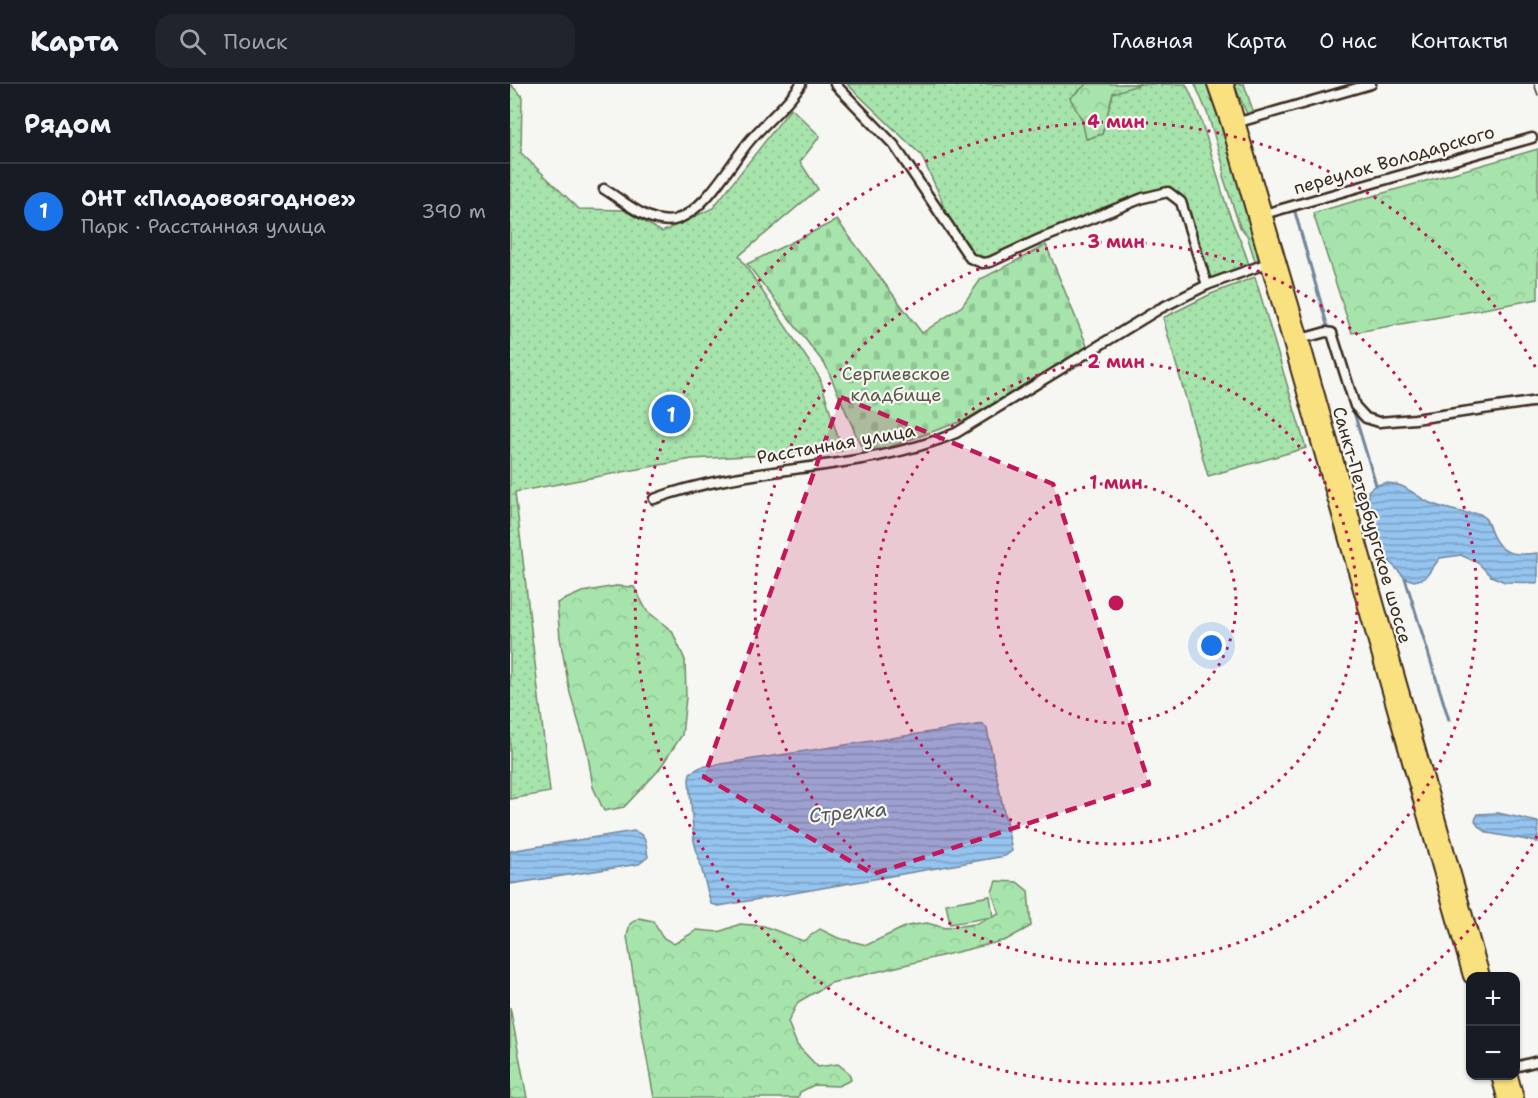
<!DOCTYPE html>
<html lang="ru">
<head>
<meta charset="utf-8">
<style>
	:root { --surface:#171b24; --page:#20242c; --text:#f1f3f6; --muted:#9ea1a6; --line:#363941; --accent:#1a73e8 }
	body { margin:0; font-family:"Shantell Sans",sans-serif; background:var(--page); color:var(--text) }
	.controls { position:absolute; right:18px; bottom:18px; display:grid; overflow:hidden; border-radius:12px; box-shadow:0 2px 4px #0004 }
	.controls button { width:54px; height:54px; display:grid; place-items:center; padding:0; border:0; border-bottom:2px solid var(--line); background:var(--surface); color:var(--text); font:30px sans-serif }
	.you { position:absolute; left:702px; top:562px; width:21px; height:21px; margin:-15px; border:4px solid #fff; border-radius:50%; background:#1a73e8; box-shadow:0 0 0 9px #1a73e833 }
	.badge { display:grid; place-items:center; width:39px; height:39px; border-radius:50%; background:var(--accent); color:#fff; font-size:20px; font-weight:700 }
	.pin { position:absolute; translate:-50% -50%; border:3px solid #fff; box-shadow:0 2px 6px #0006 }
	.list { margin:0; padding:0; list-style:none }
	h2 { display:flex; justify-content:space-between; align-items:center; height:78px; margin:0; padding:0 24px; font-size:26px }
	h2 small { font-size:20px; font-weight:400; color:var(--muted) }
	.list li { display:grid; grid-template-columns:39px 1fr auto; gap:18px; align-items:center; box-sizing:border-box; height:96px; padding:0 24px; border-top:2px solid var(--line) }
	.list b { display:block; font-size:22px; white-space:nowrap }
	.list p { margin:0; font-size:20px; white-space:nowrap; color:var(--muted) }
	.list em { font-size:20px; font-style:normal; color:var(--muted) }
	.icon { flex:none; width:33px; height:33px; fill:none; stroke:currentColor; stroke-width:2; stroke-linecap:round; stroke-linejoin:round }
	.map { position:relative; flex:none; width:1028px; height:1014px; overflow:hidden }
	header { display:flex; align-items:center; gap:36px; box-sizing:border-box; height:84px; padding:0 30px; background:var(--surface); border-bottom:2px solid var(--line) }
	header strong { font-size:28px }
	nav { display:flex; gap:33px; margin-inline-start:auto; font-size:21px }
	.search { width:420px; height:54px; background:var(--page); display:flex; align-items:center; gap:15px; box-sizing:border-box; padding:0 21px; border-radius:18px; color:var(--muted); font-size:22px }
	main { display:flex }
	aside { flex:1; background:var(--surface) }
	.map>svg:first-child { display:block }
	.grass { fill:url(#grass-dots); stroke:#708765; stroke-width:1.5 }
	.forest { fill:url(#forest-crowns); stroke:#708765; stroke-width:1.5 }
	.cemetery { fill:url(#cemetery-stones); stroke:#708765; stroke-width:1.5 }
	.pitch { fill:#a6e4ac; stroke:#708765; stroke-width:1.5 }
	.water { fill:url(#water-rules); stroke:#70869b; stroke-width:1.5 }
	.lines { fill:none; stroke-linecap:round; stroke-linejoin:round }
	.stream { stroke:#70869b; stroke-width:3 }
	.minor-casing { stroke:#3b2a1e; stroke-width:13 }
	.primary-casing { stroke:#3b2a1e; stroke-width:18 }
	.minor { stroke:#f6f6f2; stroke-width:8 }
	.primary { stroke:#fae180; stroke-width:14 }
	.tram { stroke:#3b2a1e; stroke-width:1.5 }
	.marked { fill:#c2185b; fill-opacity:0.2; stroke:#c2185b; stroke-width:4.5; stroke-dasharray:12 8; stroke-linejoin:round }
	.ring { fill:none; stroke:#c2185b; stroke-width:3; stroke-dasharray:3 6 }
	.labels { text-anchor:middle; stroke-width:4.5; stroke-linejoin:round; paint-order:stroke }
	.street-label { font-size:18px; fill:#3b2a1e; stroke:#f6f6f2 }
	.park-label { font-size:18px; fill:#565842; stroke:#f6f6f2 }
	.water-label { font-size:20px; font-style:italic; fill:#56585d; stroke:#f6f6f2 }
	.centre { fill:#c2185b; stroke:#f6f6f2; stroke-width:3 }
	.ring-label { font-size:18px; text-anchor:middle; font-weight:bold; fill:#c2185b; stroke:#f6f6f2; stroke-width:4.5; stroke-linejoin:round; paint-order:stroke }
</style>
</head>
<body>
<header>
<strong>Карта</strong>
<div class="search"><svg class="icon" aria-label="search" viewBox="0 0 24 24"><circle cx="10" cy="10" r="6"/><path d="M15 15l6 6"/></svg>Поиск</div>
<nav><a>Главная</a><a>Карта</a><a>О нас</a><a>Контакты</a></nav>
</header>
<main>
<aside>
<h2>Рядом<small></small></h2>
<ul class="list">
<li><span class="badge">1</span><div><b>ОНТ «Плодовоягодное»</b><p>Парк · Расстанная улица</p></div><em>390 m</em></li>
</ul>
</aside>
<div class="map">
<svg width="1028" height="1014" viewBox="0 0 1028 1014">
	<defs>
		<pattern id="grass-dots" width="8" height="8" patternUnits="userSpaceOnUse" patternTransform="scale(1.5)"><rect width="8" height="8" fill="#a6e4ac"/><path d="M2 2h.1M6 6h.1" fill="none" stroke="#90c494" stroke-width="1.8" stroke-linecap="round"/></pattern>
		<pattern id="forest-crowns" width="20" height="18" patternUnits="userSpaceOnUse" patternTransform="scale(1.5)"><rect width="20" height="18" fill="#a6e4ac"/><path d="M2 6a3 3 0 1 1 6 0M12 15a3 3 0 1 1 6 0" fill="none" stroke="#90c494"/></pattern>
		<pattern id="cemetery-stones" width="16" height="16" patternUnits="userSpaceOnUse" patternTransform="scale(1.5)"><rect width="16" height="16" fill="#a6e4ac"/><path d="M2 7V4a2 2 0 0 1 4 0v3zM10 15v-3a2 2 0 0 1 4 0v3z" fill="#90c494"/></pattern>
		<pattern id="water-rules" width="6" height="5" patternUnits="userSpaceOnUse" patternTransform="scale(1.5)"><rect width="6" height="5" fill="#94c4ef"/><path d="M0 2.5h6" fill="none" stroke="#7a9fc1"/></pattern>
	</defs>
	<rect width="100%" height="100%" fill="#f6f6f2"/>
	<filter id="ink" filterUnits="userSpaceOnUse"><feTurbulence type="fractalNoise" baseFrequency=".0167" numOctaves="2"/><feDisplacementMap in="SourceGraphic" scale="12" xChannelSelector="R" yChannelSelector="G"/><feConvolveMatrix kernelMatrix="1 2 1 2 8 2 1 2 1" color-interpolation-filters="sRGB"/></filter>
	<g filter="url(#ink)">
		<g class="grass">
			<polygon points="0,0 12,12 11,69 69,125 114,126 152,148 203,124 281,24 310,52 290,78 308,105 229,172 310,294 332,367 182,375 5,408 40,708 0,715"/>
			<path d="M337,0H577L560,14L572,36L577,55L592,50L603,9L612,0H676C695,38 703,80 716,120C722,141 733,159 739,181L701,196L674,116L669,111L655,103L564,137L483,173L473,174L463,171L435,131L431,114L411,71Z"/>
			<polygon points="685,0 698,0 703,11 750,173 745,177 737,151 730,143 713,92 714,84 698,31"/>
			<polygon points="745,193 796,364 698,392 653,234 701,210"/>
		</g>
		<g class="forest">
			<polygon points="577,0 631,0 603,9 592,50 576,55 572,36 560,14"/>
			<polygon points="724,0 734,0 743,27 737,30"/>
			<polygon points="1028,65 1028,215 842,249 803,129"/>
			<polygon points="106,502 124,503 137,527 162,547 175,576 176,613 172,651 148,687 114,723 94,727 83,703 77,666 60,609 50,554 47,519 72,508"/>
			<polygon points="486,797 507,798 518,807 521,842 496,856 321,899 288,918 278,938 287,961 308,983 328,980 339,989 341,996 328,1002 304,1001 290,1008 288,1014 144,1014 131,942 117,852 120,840 129,834 143,837 152,853 164,860 187,846 209,848 230,840 254,842 293,857 310,845 328,854 357,861 397,842 417,839 435,844 465,840 489,830 482,808"/>
			<polygon points="0,923 17,1014 0,1014"/>
		</g>
		<polygon class="cemetery" points="327,136 412,249 452,222 471,195 536,161 578,264 455,336 374,365 353,367 316,282 237,180"/>
		<polygon class="pitch" points="480,812 483,833 440,840 436,820"/>
		<g class="water">
			<path d="M874,399C894,398 903,411 920,419C929,423 942,426 951,428C957,430 965,428 970,430C976,433 978,439 980,445C989,471 1004,472 1028,469V499L995,498L981,492L968,479L951,471L930,474L915,494L904,497L895,494L880,478L873,465L859,418L858,407L864,402Z"/>
			<polygon points="473,640 477,645 502,767 495,772 209,822 201,820 184,757 179,696 180,689 191,683"/>
			<polygon points="988,729 1028,738 1028,758 978,749 968,742 965,736 968,730"/>
			<path d="M124,747C137,751 136,761 138,773L129,780L0,800V767Z"/>
		</g>
		<g class="lines">
			<g class="stream">
				<polyline points="785,128 818,244"/>
				<polyline points="843,325 866,401"/>
				<polyline points="895,494 939,636"/>
			</g>
			<g class="minor-casing">
				<g id="minor">
					<polyline points="325,0 384,61 460,174 472,179 480,178 530,155 633,114 658,108 671,118 697,201"/>
					<polyline points="729,38 861,0"/>
					<path d="M94,105C114,117 139,141 164,136C195,129 222,76 242,54C258,36 278,20 291,0"/>
					<polyline points="754,130 1022,54"/>
					<polyline points="791,255 816,248 822,249 845,322 856,334 869,338 905,335 1028,317"/>
					<path d="M144,415C242,379 350,389 446,349L649,225L697,201L758,179"/>
					<polyline points="1005,983 1028,977"/>
				</g>
			</g>
			<g class="primary-casing">
				<g id="primary">
					<polyline points="705,0 719,40 785,273 961,892"/>
					<polyline points="716,0 791,255 972,892"/>
					<polyline points="989,992 995,1014"/>
					<polyline points="1000,992 1006,1014"/>
				</g>
			</g>
			<use href="#minor" class="minor"/>
			<use href="#primary" class="primary"/>
			<polyline class="tram" points="1024,0 1028,11"/>
		</g>
	</g>
	<path class="marked" d="M331,313L543,400L639,700L363,790L194,693Z"/>
	<g class="ring">
		<circle cx="606" cy="519" r="120"/>
		<circle cx="606" cy="519" r="241"/>
		<circle cx="606" cy="519" r="361"/>
		<path d="M1027 752A481 481 0 1 1 1027 286"/>
	</g>
	<g class="labels">
		<g class="street-label">
			<text transform="translate(884 76) rotate(-16)" y="6">переулок Володарского</text>
			<text transform="translate(326 360) rotate(-10)" y="6">Расстанная улица</text>
			<text transform="translate(862 441) rotate(74)" y="6">Санкт-Петербургское шоссе</text>
		</g>
		<g class="park-label">
			<text x="386" y="296">Сергиевское<tspan x="386" dy="21">кладбище</tspan></text>
		</g>
		<g class="water-label">
			<text transform="translate(338 728) rotate(-5)" y="7">Стрелка</text>
		</g>
	</g>
	<circle cx="606" cy="519" r="9" class="centre"/>
	<g class="ring-label">
		<text x="606" y="44">4 мин</text>
		<text x="606" y="164">3 мин</text>
		<text x="606" y="284">2 мин</text>
		<text x="606" y="405">1 мин</text>
	</g>
</svg>
<div class="controls">
<button>+</button>
<button>−</button>
</div>
<div class="you"></div>
<div class="pin badge" style="left:161px;top:330px">1</div>
</div>
</main>
</body>
</html>
